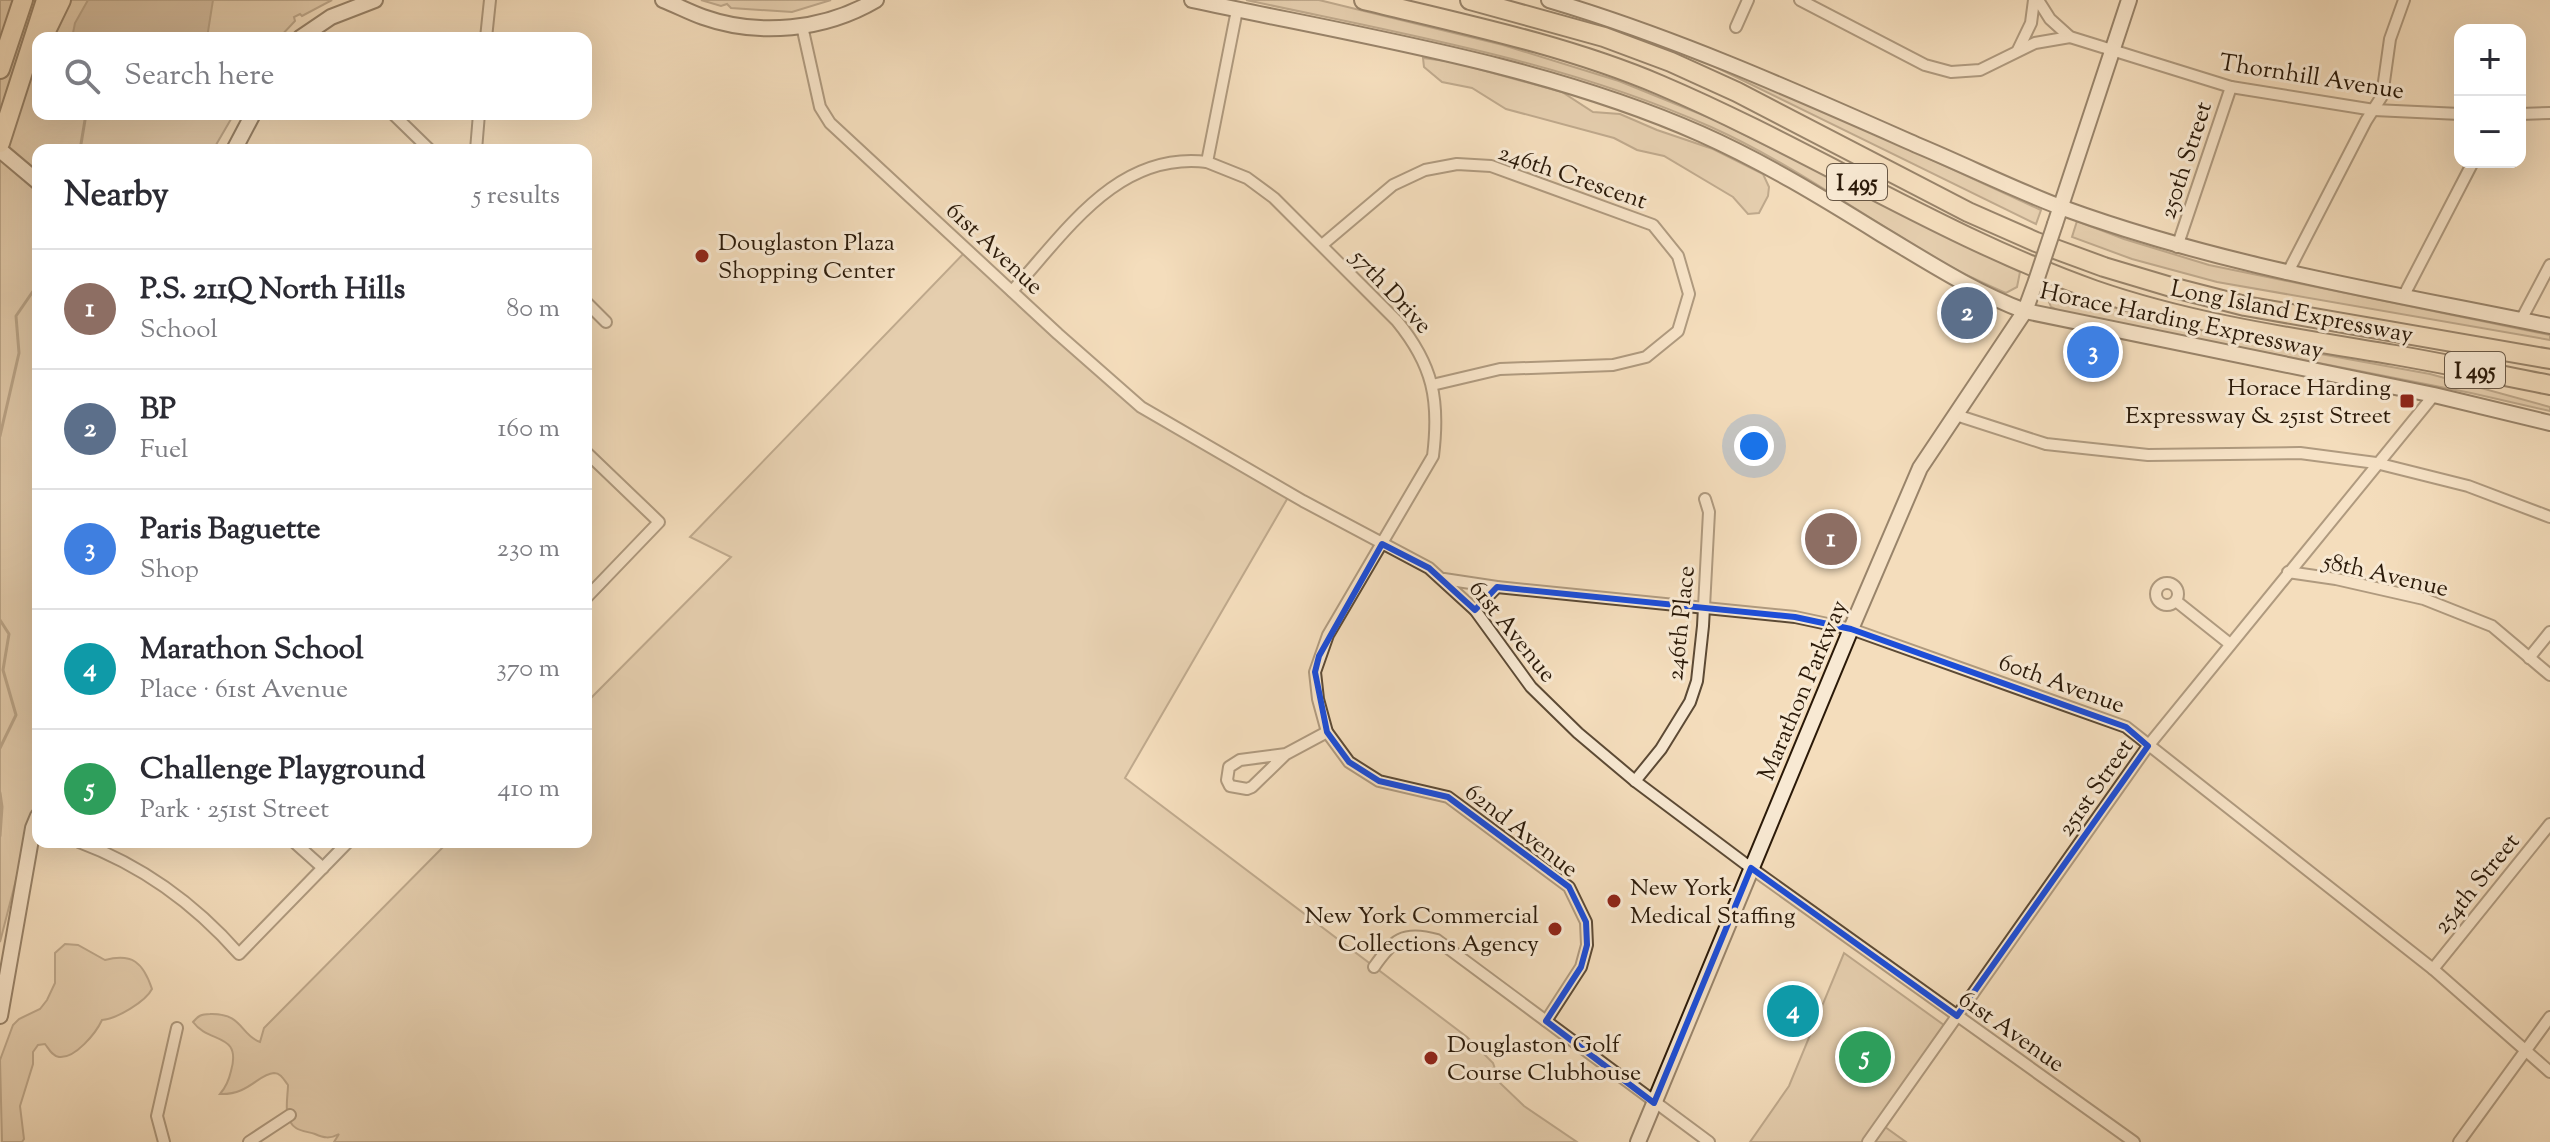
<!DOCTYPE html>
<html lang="en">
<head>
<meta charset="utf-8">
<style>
	:root { --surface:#fff; --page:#f2f2f3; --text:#2b2b33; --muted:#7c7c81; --line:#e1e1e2; --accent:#2563eb }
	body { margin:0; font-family:"Sorts Mill Goudy",serif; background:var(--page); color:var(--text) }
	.controls { position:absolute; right:24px; top:24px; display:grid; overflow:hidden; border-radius:16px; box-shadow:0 8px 32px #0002 }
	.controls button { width:72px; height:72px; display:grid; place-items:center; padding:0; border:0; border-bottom:2px solid var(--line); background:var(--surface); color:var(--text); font:40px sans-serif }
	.you { position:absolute; left:1754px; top:446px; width:28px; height:28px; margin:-20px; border:6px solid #fff; border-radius:50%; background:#1a73e8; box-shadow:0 0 0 12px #1a73e833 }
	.badge { display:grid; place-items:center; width:52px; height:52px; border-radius:50%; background:var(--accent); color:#fff; font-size:26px; font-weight:700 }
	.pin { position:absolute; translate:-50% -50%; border:4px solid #fff; box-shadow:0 2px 8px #0006 }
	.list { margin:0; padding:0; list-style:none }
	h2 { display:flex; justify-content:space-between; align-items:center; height:104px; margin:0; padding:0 32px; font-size:34px }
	h2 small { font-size:26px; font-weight:400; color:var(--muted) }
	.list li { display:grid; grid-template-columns:52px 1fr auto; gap:24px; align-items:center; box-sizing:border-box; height:120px; padding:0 32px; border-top:2px solid var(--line) }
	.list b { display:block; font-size:30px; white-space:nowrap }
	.list p { margin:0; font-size:26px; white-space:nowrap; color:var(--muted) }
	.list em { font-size:26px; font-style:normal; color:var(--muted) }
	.icon { flex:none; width:44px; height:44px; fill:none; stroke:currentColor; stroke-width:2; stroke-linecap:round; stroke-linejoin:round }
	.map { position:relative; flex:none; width:2550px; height:1142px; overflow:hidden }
	.search { position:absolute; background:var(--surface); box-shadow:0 8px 32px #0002; left:32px; top:32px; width:560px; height:88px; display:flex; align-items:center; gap:20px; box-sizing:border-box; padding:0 28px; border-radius:16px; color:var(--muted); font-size:30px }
	.panel { position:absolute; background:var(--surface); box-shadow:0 8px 32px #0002; left:32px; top:144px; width:560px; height:704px; border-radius:16px }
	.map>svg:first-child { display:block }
	.green { fill:#d2bc9d; stroke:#7e6a52; stroke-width:2 }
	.water { fill:#af9a7f; stroke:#7a664f; stroke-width:2 }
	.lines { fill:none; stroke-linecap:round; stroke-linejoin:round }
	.stream { stroke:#7a664f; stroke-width:3 }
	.street-casing { stroke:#5c4a35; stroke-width:14 }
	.secondary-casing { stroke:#2a1908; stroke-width:18 }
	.highway-casing { stroke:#2a1908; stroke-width:22 }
	.street { stroke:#f8e9d3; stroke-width:10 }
	.secondary { stroke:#f8e9d3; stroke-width:14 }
	.highway { stroke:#f4ddbc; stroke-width:18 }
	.secondary-bridge-casing { stroke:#2a1908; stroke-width:18; stroke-linecap:butt }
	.secondary-bridge { stroke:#f8e9d3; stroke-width:14 }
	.marked { fill:none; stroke:#1d4ed8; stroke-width:6; stroke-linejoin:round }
	.poi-dot { fill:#8f2418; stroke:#f8e9d3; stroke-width:3 }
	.labels { text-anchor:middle; stroke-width:6; stroke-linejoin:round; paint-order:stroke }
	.shield { fill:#f8e9d3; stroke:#685745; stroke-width:2 }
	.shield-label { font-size:22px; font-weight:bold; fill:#2a1908 }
	.street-label { font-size:24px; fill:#2a1908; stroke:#f8e9d3 }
	.poi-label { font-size:24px; fill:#2a1908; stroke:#f8e9d3; text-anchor:start }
</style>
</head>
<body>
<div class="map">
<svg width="2550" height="1142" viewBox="0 0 2550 1142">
	<rect width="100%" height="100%" fill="#f4ddbc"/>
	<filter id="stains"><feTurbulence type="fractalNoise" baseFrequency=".0025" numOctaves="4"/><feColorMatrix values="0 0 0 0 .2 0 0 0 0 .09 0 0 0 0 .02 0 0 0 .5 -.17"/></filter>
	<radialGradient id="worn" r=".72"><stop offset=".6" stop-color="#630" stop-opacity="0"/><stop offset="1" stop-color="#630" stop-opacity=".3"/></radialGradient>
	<g class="green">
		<polygon points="0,0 332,0 302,16 300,14 294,17 295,21 279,38 38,38 38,114 234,114 213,150 38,150 38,794 0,942"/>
		<polygon points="701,0 831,0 792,12 731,8 727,4 721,6"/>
		<path d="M1246,0H1319L1503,45L1619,81L1715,120L2020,272L2017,287L2006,293C1986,284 1965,275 1946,264C1867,219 1795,165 1711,127C1564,61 1403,34 1246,0Z"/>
		<polygon points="1691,55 1815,106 2041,210 2036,224"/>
		<polygon points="1423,58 1453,62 1562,92 1593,112 1620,114 1657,130 1713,149 1763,174 1769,187 1768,196 1759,213 1748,214 1733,197 1664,156 1637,150 1614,138 1506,109 1472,88 1442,82 1424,67"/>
		<polygon points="2077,221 2124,239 2209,265 2550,335 2550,340 2217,282 2132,259 2072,237"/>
		<path d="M967,250L1146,416L1153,414L1290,494L1125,778L1467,1037L1493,1063L1500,1083L1524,1106L1577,1142H334L339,1134C330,1139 324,1138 315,1134C309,1132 300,1131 296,1128C282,1119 288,1098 288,1085C284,1080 281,1073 274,1073C258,1074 249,1095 220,1094C226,1087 229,1080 231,1071C242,1032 209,1044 193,1022C198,1016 201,1014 210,1014C243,1013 240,1035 260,1042L264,1028L448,842H586V703L731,557L690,537Z"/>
		<polygon points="2056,284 2113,307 2156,319 2244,340 2430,374 2550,407 2550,411 2471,393 2064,313 2051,307 2049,302"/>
		<path d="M65,944L78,945L105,960C132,953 143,962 152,989C146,1001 117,1019 102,1020C96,1033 75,1059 59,1057C52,1056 49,1049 45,1044L38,1045L33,1052V1064L20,1106L24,1139L22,1142H2L0,1060L13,1025L19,1019L40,1009L47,1000L55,983V953Z"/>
		<polygon points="1844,953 1948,1028 1881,1124 1906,1142 1750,1142 1789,1086"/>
	</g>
	<polygon class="water" points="88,0 213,0 207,38 72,38 75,23"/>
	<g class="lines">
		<g class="stream">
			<polyline points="80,150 86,114"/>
			<polyline points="0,436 19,353 16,316 38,284"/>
			<polyline points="0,620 9,634 3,670 16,715 0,748"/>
			<polyline points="0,793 2,807 0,836"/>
		</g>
		<g class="street-casing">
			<g id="street">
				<polyline points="1800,0 1925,65 1951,72 1980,70 2035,43 2070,37"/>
				<polyline points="2038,0 2050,19 2070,37 2231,87 2374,110 2460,114"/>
				<polyline points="802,26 820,107 830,123 1058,334 1141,407 1303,501 1429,568 1475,610 1531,687 1578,733 1635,781 1751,868 2134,1142"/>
				<polyline points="1736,27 1748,0"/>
				<polyline points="486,38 490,0"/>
				<polyline points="2018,50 2031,23 2034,0"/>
				<polyline points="393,114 430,150"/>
				<polyline points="2520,114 2550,113"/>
				<polyline points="476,150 479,114"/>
				<path d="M1207,162L1247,178L1274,198L1397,321C1433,365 1440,400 1433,456L1328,635L1315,672L1318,699L1327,732L1349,762L1379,781L1448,797L1569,887L1586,922L1587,945L1581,967L1546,1021"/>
				<polyline points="1322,245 1393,185 1425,170 1457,164 1491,166 1653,225 1678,256 1689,294 1678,331 1646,357 1613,365 1500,369 1432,385"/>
				<polyline points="2177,247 2231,87"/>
				<polyline points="2287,274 2366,121 2382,96 2390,39 2404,0"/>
				<path d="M1012,291C1066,232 1117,151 1207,162L1237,10"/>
				<polyline points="2403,297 2473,162"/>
				<polyline points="586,302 606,322"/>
				<polyline points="2521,320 2550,265"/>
				<polyline points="1956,415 2046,444 2148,455 2300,453 2376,463 2468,486 2550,517"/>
				<polyline points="586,452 659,522 586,598"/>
				<polyline points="2288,572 2336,579 2424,599 2492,626 2550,675"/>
				<polyline points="1444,579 1497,587 1795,617 1851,629 2126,727 2433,969 2550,1072"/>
				<circle cx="2167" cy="594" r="11"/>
				<polyline points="2176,601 2230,644"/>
				<polyline points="1475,610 1497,587"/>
				<polyline points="2529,658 2550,632"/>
				<polyline points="1286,754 1252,787 1247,789 1230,786 1227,780 1229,767 1240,760 1286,754 1327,732"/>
				<polyline points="1635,781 1661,749 1690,702 1697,681 1703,626 1709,512 1705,499"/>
				<path d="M79,842C141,865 195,904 239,954L348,842"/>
				<polyline points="294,842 323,868"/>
				<path d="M1374,967C1393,940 1403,930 1437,940L1709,1142"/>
				<polyline points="2433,969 2550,824"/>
				<polyline points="164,1142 157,1116 177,1028"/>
				<polyline points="249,1142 290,1115"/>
				<polyline points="1868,1142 2148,746 2434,395"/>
				<polyline points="2459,1142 2550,1017"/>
			</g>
		</g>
		<g class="secondary-casing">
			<g id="secondary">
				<path d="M663,0C676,5 689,12 703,17C759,37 825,30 876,0"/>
				<path d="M1192,0C1360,36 1543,64 1701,134C1764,162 1823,198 1881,234C1928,262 1974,292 2025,311L2434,395L2550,423"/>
				<path d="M1549,0C1677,38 1797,92 1919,146C1967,166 2015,190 2063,208C2222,266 2385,292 2550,326"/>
				<polyline points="300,38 331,17 375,0"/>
				<polyline points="0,150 38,182"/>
				<polyline points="234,150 253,114"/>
				<polyline points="2055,224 2129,0"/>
				<polyline points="0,1016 33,828 38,816"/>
				<polyline points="1638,1142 1851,629 1920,468 2025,311 2036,281"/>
			</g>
		</g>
		<g class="highway-casing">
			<g id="highway">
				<path d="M1364,0C1463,24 1566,45 1660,85C1808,148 1942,236 2094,290C2192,324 2293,338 2395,355C2447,364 2499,375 2550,385"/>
				<polyline points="1470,0 1604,37 1671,62 1737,92 1968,212 2036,242 2104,267 2171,287 2245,306 2550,359"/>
				<polyline points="44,35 61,0"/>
				<polyline points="0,69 23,0"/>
				<polyline points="0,143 46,0"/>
			</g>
		</g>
		<use href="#street" class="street"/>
		<use href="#secondary" class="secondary"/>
		<use href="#highway" class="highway"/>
		<g class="secondary-bridge-casing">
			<polyline id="secondary-bridge" points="2036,281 2055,224"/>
		</g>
		<use href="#secondary-bridge" class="secondary-bridge"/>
	</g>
	<path d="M0 0H2550V1142H0ZM1382,544L1429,568L1475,610L1497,587L1795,617L1851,629L2126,727L2148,746L1957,1016L1751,868L1654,1103L1546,1021L1581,967L1587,945L1586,922L1569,887L1448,797L1379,781L1349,762L1327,732L1315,672L1319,656Z" fill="#f4ddbc" fill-opacity=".55" fill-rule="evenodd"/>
	<path class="marked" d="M1382,544L1429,568L1475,610L1497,587L1795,617L1851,629L2126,727L2148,746L1957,1016L1751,868L1654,1103L1546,1021L1581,967L1587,945L1586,922L1569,887L1448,797L1379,781L1349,762L1327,732L1315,672L1319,656Z"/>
	<g class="poi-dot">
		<circle cx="702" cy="256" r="8"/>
		<rect x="2399" y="393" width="16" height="16" rx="4"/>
		<circle cx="1614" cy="901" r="8"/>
		<circle cx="1555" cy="929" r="8"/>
		<circle cx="1431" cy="1058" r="8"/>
	</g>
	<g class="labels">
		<g class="shield">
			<rect x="1827" y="164" width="60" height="36" rx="6"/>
			<rect x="2445" y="352" width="60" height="36" rx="6"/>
		</g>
		<g class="shield-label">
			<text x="1857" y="190">I 495</text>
			<text x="2475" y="378">I 495</text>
		</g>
		<g class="street-label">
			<text transform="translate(2312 76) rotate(9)" y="8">Thornhill Avenue</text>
			<text transform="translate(2185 160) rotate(-72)" y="8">250th Street</text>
			<text transform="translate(1573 176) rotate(19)" y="8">246th Crescent</text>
			<text transform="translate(995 248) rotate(43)" y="8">61st Avenue</text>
			<text transform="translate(1392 291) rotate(47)" y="8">57th Drive</text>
			<text transform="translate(2292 311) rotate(11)" y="8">Long Island Expressway</text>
			<text transform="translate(2182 320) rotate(12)" y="8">Horace Harding Expressway</text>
			<text transform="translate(2386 574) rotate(13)" y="8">58th Avenue</text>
			<text transform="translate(1680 623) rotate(-84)" y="8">246th Place</text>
			<text transform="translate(1513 631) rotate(51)" y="8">61st Avenue</text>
			<text transform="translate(2062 683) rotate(20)" y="8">60th Avenue</text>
			<text transform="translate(1802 690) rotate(-67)" y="8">Marathon Parkway</text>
			<text transform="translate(2095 787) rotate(-55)" y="8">251st Street</text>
			<text transform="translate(1522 830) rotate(38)" y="8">62nd Avenue</text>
			<text transform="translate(2476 883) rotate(-51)" y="8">254th Street</text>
			<text transform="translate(2012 1031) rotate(35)" y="8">61st Avenue</text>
		</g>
		<g class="poi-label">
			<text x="718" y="250">Douglaston Plaza<tspan x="718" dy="28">Shopping Center</tspan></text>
			<text x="2391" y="395" text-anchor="end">Horace Harding<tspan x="2391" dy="28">Expressway &amp; 251st Street</tspan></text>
			<text x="1630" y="895">New York<tspan x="1630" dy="28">Medical Staffing</tspan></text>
			<text x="1539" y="923" text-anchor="end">New York Commercial<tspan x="1539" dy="28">Collections Agency</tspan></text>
			<text x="1447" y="1052">Douglaston Golf<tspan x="1447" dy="28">Course Clubhouse</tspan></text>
		</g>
	</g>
	<rect width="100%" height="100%" filter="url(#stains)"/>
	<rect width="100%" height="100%" fill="url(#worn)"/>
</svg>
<div class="controls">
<button>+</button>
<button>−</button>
</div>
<div class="you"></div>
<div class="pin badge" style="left:1831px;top:539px;background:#8d6e63">1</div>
<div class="pin badge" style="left:1967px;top:313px;background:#5c6f8a">2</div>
<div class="pin badge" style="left:2093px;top:352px;background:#3f7fe0">3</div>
<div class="pin badge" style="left:1793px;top:1011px;background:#0f9aa8">4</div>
<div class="pin badge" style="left:1865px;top:1057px;background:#2e9e5b">5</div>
<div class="search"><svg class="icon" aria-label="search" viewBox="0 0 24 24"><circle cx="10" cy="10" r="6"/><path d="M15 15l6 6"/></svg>Search here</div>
<section class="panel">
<h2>Nearby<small>5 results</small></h2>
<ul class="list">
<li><span class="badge" style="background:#8d6e63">1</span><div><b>P.S. 211Q North Hills</b><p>School</p></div><em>80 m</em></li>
<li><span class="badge" style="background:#5c6f8a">2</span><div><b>BP</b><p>Fuel</p></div><em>160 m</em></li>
<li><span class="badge" style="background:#3f7fe0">3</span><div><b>Paris Baguette</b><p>Shop</p></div><em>230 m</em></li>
<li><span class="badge" style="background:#0f9aa8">4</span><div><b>Marathon School</b><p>Place · 61st Avenue</p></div><em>370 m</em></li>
<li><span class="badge" style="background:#2e9e5b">5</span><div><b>Challenge Playground</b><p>Park · 251st Street</p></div><em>410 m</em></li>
</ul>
</section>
</div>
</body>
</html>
